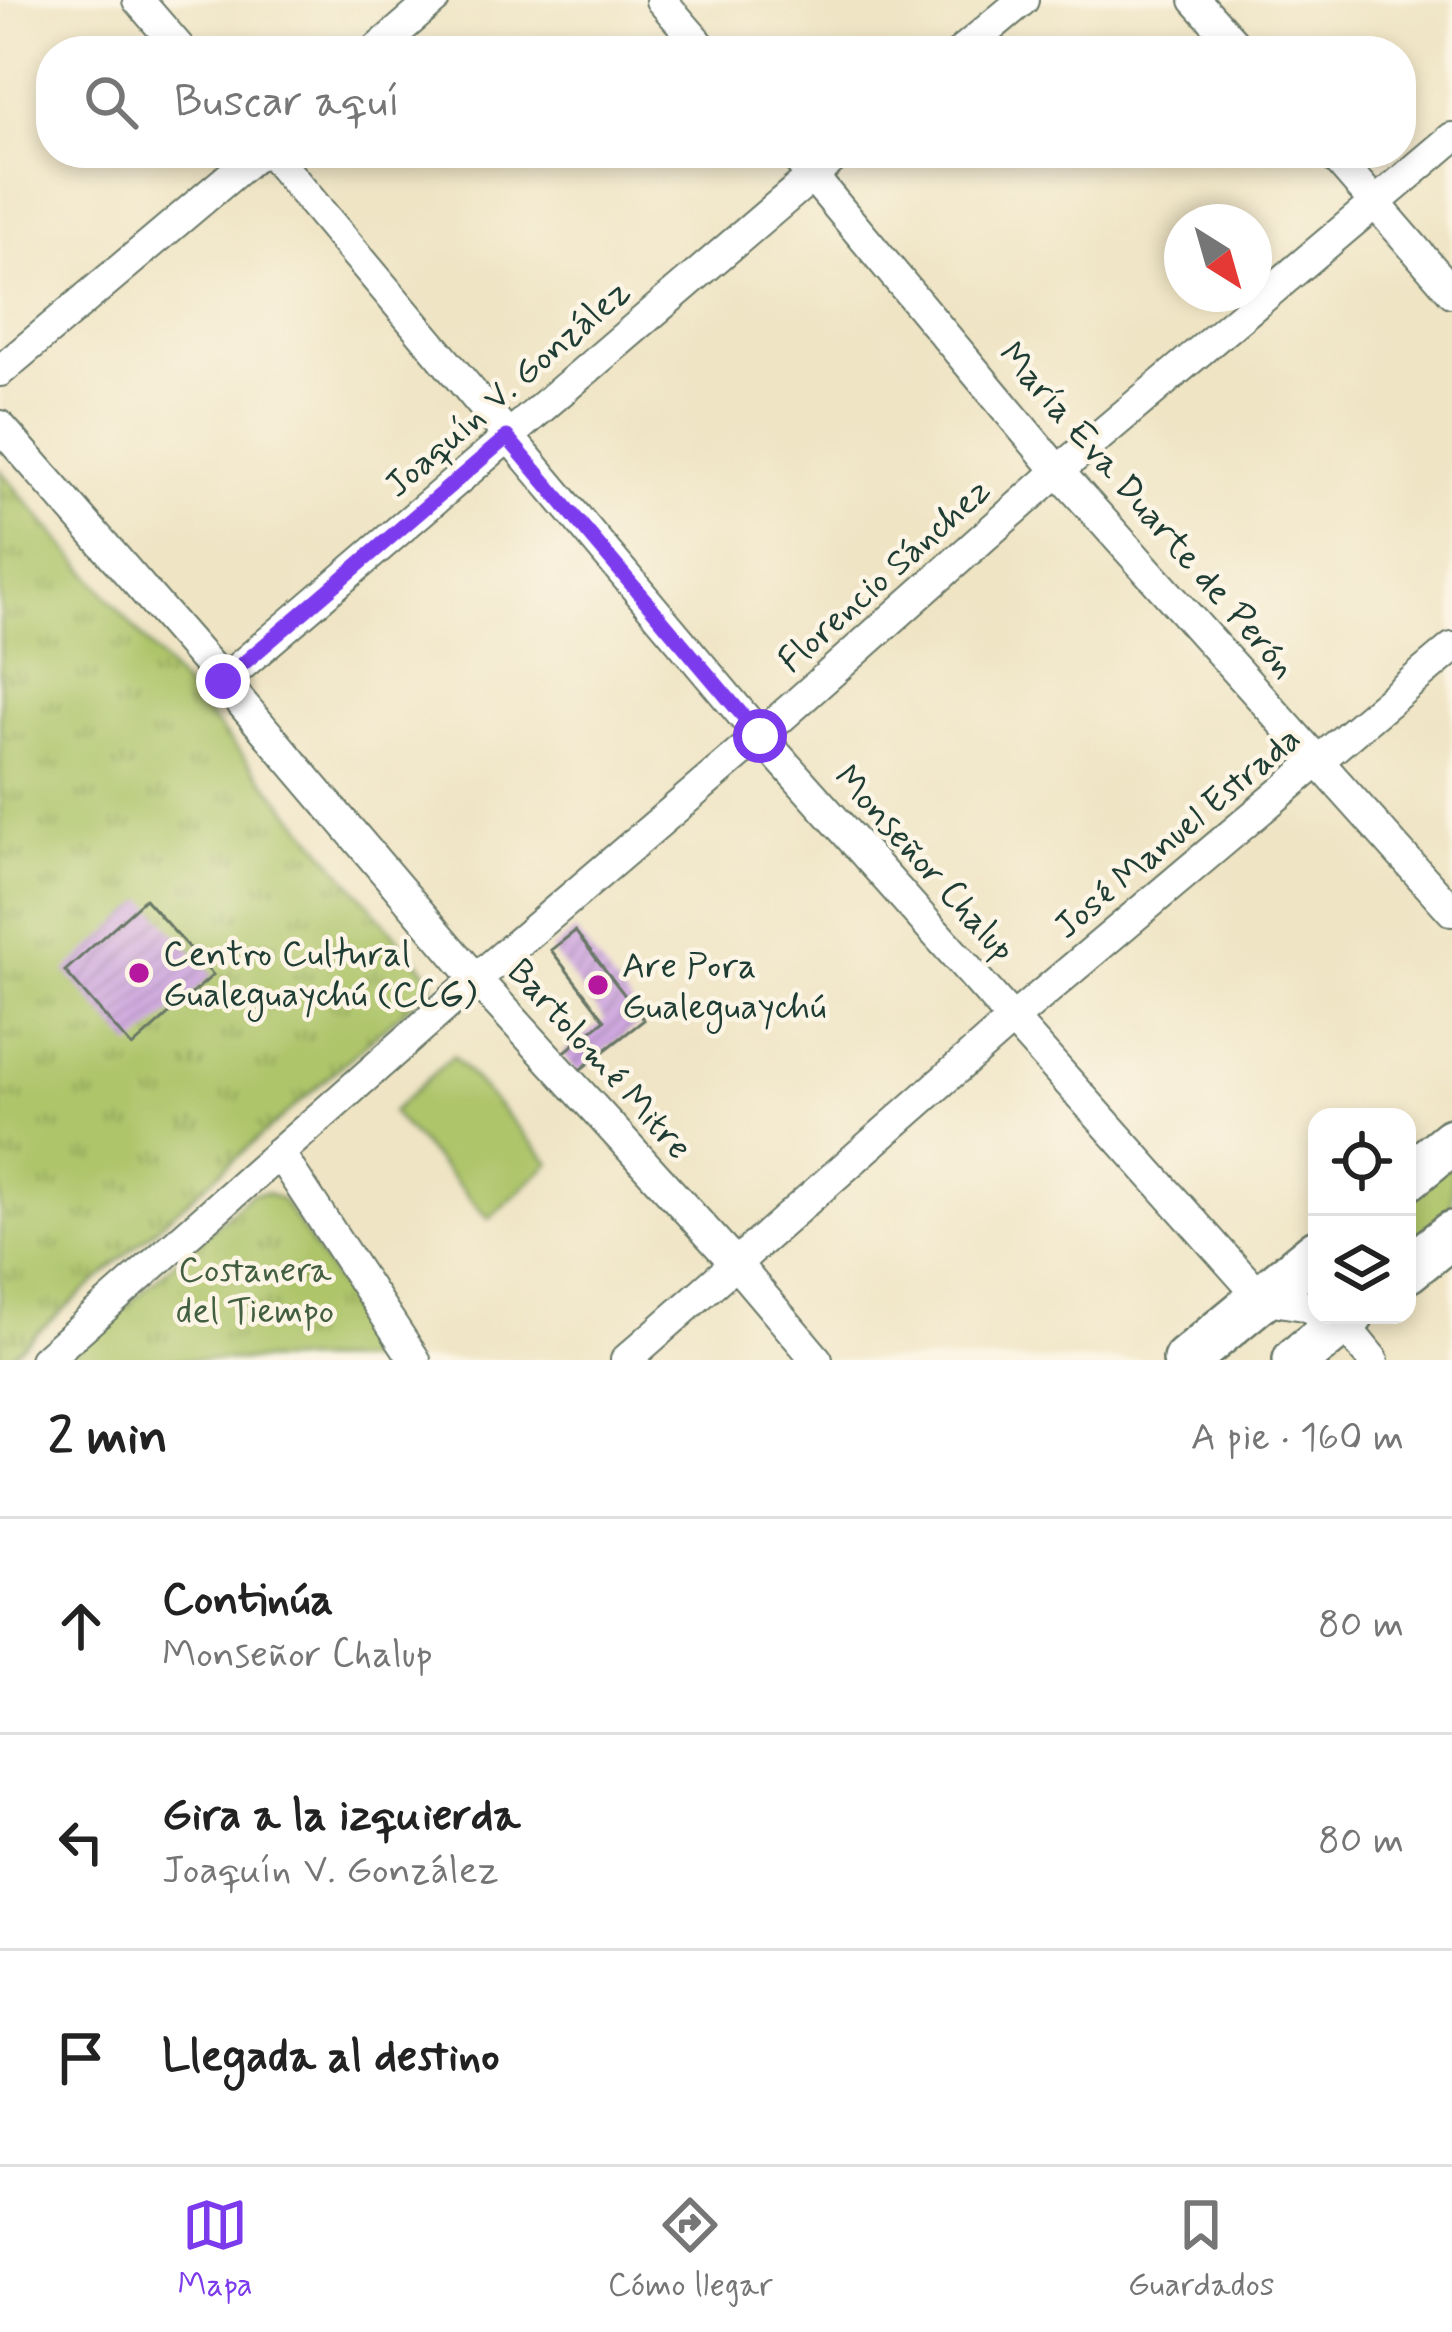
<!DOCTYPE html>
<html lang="es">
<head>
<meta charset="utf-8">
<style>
	:root { --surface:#fff; --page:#f6f6f6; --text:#222; --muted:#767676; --line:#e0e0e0; --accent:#7c3aed }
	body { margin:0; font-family:Mynerve,sans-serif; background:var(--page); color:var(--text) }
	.controls { position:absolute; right:36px; bottom:36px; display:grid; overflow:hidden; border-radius:24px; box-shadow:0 6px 18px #0003 }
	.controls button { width:108px; height:108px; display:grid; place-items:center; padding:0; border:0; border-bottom:3px solid var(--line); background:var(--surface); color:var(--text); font:60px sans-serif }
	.compass { position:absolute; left:1164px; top:204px; width:108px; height:108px; border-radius:50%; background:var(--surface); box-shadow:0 6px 18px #0003; rotate:143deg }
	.stop { position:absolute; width:36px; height:36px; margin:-27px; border:9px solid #7c3aed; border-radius:50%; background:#fff }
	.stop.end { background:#7c3aed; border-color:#fff; box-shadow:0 3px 12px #0008 }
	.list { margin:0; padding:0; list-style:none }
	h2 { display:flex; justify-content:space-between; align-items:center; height:156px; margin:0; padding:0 48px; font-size:51px }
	h2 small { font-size:39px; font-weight:400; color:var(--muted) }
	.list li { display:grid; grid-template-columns:78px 1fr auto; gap:36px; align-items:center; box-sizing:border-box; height:216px; padding:0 48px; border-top:3px solid var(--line) }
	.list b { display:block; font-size:45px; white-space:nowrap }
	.list p { margin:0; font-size:39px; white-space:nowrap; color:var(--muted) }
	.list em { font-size:39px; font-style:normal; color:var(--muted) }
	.icon { flex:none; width:66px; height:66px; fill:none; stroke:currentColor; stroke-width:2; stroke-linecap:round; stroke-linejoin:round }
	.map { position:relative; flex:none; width:1452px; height:1360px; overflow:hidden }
	.search { position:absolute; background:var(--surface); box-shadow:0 6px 18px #0003; left:36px; right:36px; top:36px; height:132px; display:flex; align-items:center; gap:30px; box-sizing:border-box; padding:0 42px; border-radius:48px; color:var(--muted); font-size:45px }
	.sheet { height:804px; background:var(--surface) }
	nav { display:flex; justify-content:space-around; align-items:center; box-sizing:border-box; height:168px; border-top:3px solid var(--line); background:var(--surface); font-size:33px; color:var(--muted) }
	nav a { display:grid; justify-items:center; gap:6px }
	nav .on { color:var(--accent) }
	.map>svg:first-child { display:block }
	.grass { fill:url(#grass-tufts); stroke:#66814f; stroke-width:3 }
	.pitch { fill:#aec56a; stroke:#66814f; stroke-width:3 }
	.building { fill:url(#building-hatch) }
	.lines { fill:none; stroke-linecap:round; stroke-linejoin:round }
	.street-casing { stroke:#687766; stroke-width:34 }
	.secondary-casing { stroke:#687766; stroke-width:50 }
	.street { stroke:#fff; stroke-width:30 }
	.secondary { stroke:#fff; stroke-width:45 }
	.route { stroke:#7c3aed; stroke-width:15 }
	.poi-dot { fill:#b5179e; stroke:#fcf5e5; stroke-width:4.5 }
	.labels { text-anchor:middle; stroke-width:9; stroke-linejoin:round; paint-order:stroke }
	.street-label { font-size:36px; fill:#1f3d34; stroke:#fcf5e5 }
	.poi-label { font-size:36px; fill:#1f3d34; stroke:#fcf5e5; text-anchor:start }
	.park-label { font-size:36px; fill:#435f42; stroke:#fcf5e5 }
</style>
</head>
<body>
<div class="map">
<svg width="1452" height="1360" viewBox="0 0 1452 1360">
	<defs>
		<pattern id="grass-tufts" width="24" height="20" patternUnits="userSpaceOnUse" patternTransform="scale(3)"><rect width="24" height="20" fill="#aec56a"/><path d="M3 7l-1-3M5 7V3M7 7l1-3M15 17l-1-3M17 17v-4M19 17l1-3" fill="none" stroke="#8da158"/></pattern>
		<pattern id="building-hatch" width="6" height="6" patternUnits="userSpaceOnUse" patternTransform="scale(3)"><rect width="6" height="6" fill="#c89cde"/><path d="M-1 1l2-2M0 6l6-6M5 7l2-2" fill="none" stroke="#a280b5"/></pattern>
	</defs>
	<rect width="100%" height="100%" fill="#fcf5e5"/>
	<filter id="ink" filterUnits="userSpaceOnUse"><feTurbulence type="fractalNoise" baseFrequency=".00833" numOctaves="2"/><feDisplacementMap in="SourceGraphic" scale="24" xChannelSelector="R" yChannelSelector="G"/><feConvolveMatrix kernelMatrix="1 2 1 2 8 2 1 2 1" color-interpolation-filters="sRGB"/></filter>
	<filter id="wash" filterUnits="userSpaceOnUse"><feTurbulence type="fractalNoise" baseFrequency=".004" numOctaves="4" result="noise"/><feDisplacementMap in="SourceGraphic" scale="48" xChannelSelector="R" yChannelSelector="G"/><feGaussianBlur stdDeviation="2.7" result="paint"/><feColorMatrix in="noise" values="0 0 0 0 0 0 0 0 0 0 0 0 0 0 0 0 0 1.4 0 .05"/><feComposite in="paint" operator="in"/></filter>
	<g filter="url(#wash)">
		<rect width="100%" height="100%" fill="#efe4c4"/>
		<g class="grass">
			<polygon points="0,470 429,975 432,986 6,1360 0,1360"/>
			<polygon points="1452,1149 1452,1213 1407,1249 1407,1186"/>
			<polygon points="267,1193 283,1201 388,1360 66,1360 251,1194"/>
		</g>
		<polygon class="pitch" points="453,1056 550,1163 489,1219 392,1112"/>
		<g id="blocks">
			<g class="building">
				<polygon points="145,899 213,975 132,1047 65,971"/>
				<polygon points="575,931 644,1020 577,1072 563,1053 605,1020 551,950"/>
			</g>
		</g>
	</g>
	<g filter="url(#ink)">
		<use href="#blocks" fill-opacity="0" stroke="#687766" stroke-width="3"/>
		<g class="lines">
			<g class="street-casing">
				<g id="street">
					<polyline points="138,0 182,51"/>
					<polyline points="661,0 705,51"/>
					<polyline points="1195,0 1241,51"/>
					<polyline points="375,51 434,0"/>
					<polyline points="962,51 1023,0"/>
					<polyline points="271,153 760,736 1261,1298 1304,1305 1317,1311"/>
					<polyline points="793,153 1058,471 1452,911"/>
					<polyline points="1332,153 1452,292"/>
					<polyline points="0,371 258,153"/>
					<polyline points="0,426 223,681 476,979 736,1264 817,1360"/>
					<polyline points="223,681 839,153"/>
					<polyline points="279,1153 415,1360"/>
					<polyline points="1326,1315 1342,1322 1373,1360"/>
					<polyline points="45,1360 476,979 760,736 1058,471 1452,138"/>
					<polyline points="626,1360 1014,1018 1452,648"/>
				</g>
			</g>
			<g class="secondary-casing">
				<g id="secondary">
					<polyline points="1407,1178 1452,1141"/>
					<polyline points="1407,1270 1452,1234"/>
					<polyline points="1186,1360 1317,1252"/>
					<polyline points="1296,1360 1351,1315"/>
				</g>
			</g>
			<use href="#street" class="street"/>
			<use href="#secondary" class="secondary"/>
		</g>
	</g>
	<g class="lines" filter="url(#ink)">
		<polyline class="route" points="223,681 507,437 760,736"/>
	</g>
	<g class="poi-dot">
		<circle cx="139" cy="973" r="12"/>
		<circle cx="598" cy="985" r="12"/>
	</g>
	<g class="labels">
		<g class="street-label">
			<text transform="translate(506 387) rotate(-41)" y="13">Joaquín V. González</text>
			<text transform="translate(1149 509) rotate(49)" y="13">María Eva Duarte de Perón</text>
			<text transform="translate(883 574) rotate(-42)" y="13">Florencio Sánchez</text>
			<text transform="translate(1176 831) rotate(-40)" y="13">José Manuel Estrada</text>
			<text transform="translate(926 862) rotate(48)" y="13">Monseñor Chalup</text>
			<text transform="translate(601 1058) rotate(48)" y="13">Bartolomé Mitre</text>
		</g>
		<g class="poi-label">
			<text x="163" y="965">Centro Cultural<tspan x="163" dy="41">Gualeguaychú (CCG)</tspan></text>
			<text x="622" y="977">Are Pora<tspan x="622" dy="41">Gualeguaychú</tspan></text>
		</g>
		<g class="park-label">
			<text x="255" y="1281">Costanera<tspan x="255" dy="41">del Tiempo</tspan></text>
		</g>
	</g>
</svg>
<div class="controls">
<button><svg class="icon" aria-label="locate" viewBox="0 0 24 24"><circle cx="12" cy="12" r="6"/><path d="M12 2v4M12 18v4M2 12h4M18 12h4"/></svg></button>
<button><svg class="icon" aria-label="layers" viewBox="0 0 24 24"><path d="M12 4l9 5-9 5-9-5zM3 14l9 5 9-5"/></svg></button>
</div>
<svg class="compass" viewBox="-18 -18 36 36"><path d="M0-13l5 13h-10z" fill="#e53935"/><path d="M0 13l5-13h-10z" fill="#767676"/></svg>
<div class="stop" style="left:760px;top:736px"></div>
<div class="stop end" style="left:223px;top:681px"></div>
<div class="search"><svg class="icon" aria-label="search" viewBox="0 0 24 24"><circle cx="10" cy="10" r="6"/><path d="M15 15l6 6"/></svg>Buscar aquí</div>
</div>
<section class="sheet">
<h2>2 min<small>A pie · 160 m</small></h2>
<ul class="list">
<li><svg class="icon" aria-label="ahead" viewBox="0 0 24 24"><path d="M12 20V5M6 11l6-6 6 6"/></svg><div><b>Continúa</b><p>Monseñor Chalup</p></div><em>80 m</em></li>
<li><svg class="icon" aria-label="left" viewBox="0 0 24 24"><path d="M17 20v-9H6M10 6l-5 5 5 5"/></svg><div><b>Gira a la izquierda</b><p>Joaquín V. González</p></div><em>80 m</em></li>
<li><svg class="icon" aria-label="arrive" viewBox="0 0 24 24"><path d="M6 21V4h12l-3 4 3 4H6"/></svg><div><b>Llegada al destino</b></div></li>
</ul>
</section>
<nav>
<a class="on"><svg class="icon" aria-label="map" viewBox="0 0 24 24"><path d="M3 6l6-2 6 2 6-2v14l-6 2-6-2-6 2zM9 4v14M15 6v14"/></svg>Mapa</a>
<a><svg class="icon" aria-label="directions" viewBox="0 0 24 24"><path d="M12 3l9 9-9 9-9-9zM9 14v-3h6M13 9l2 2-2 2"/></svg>Cómo llegar</a>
<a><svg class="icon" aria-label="saved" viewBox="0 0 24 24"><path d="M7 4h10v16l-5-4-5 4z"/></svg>Guardados</a>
</nav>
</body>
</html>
